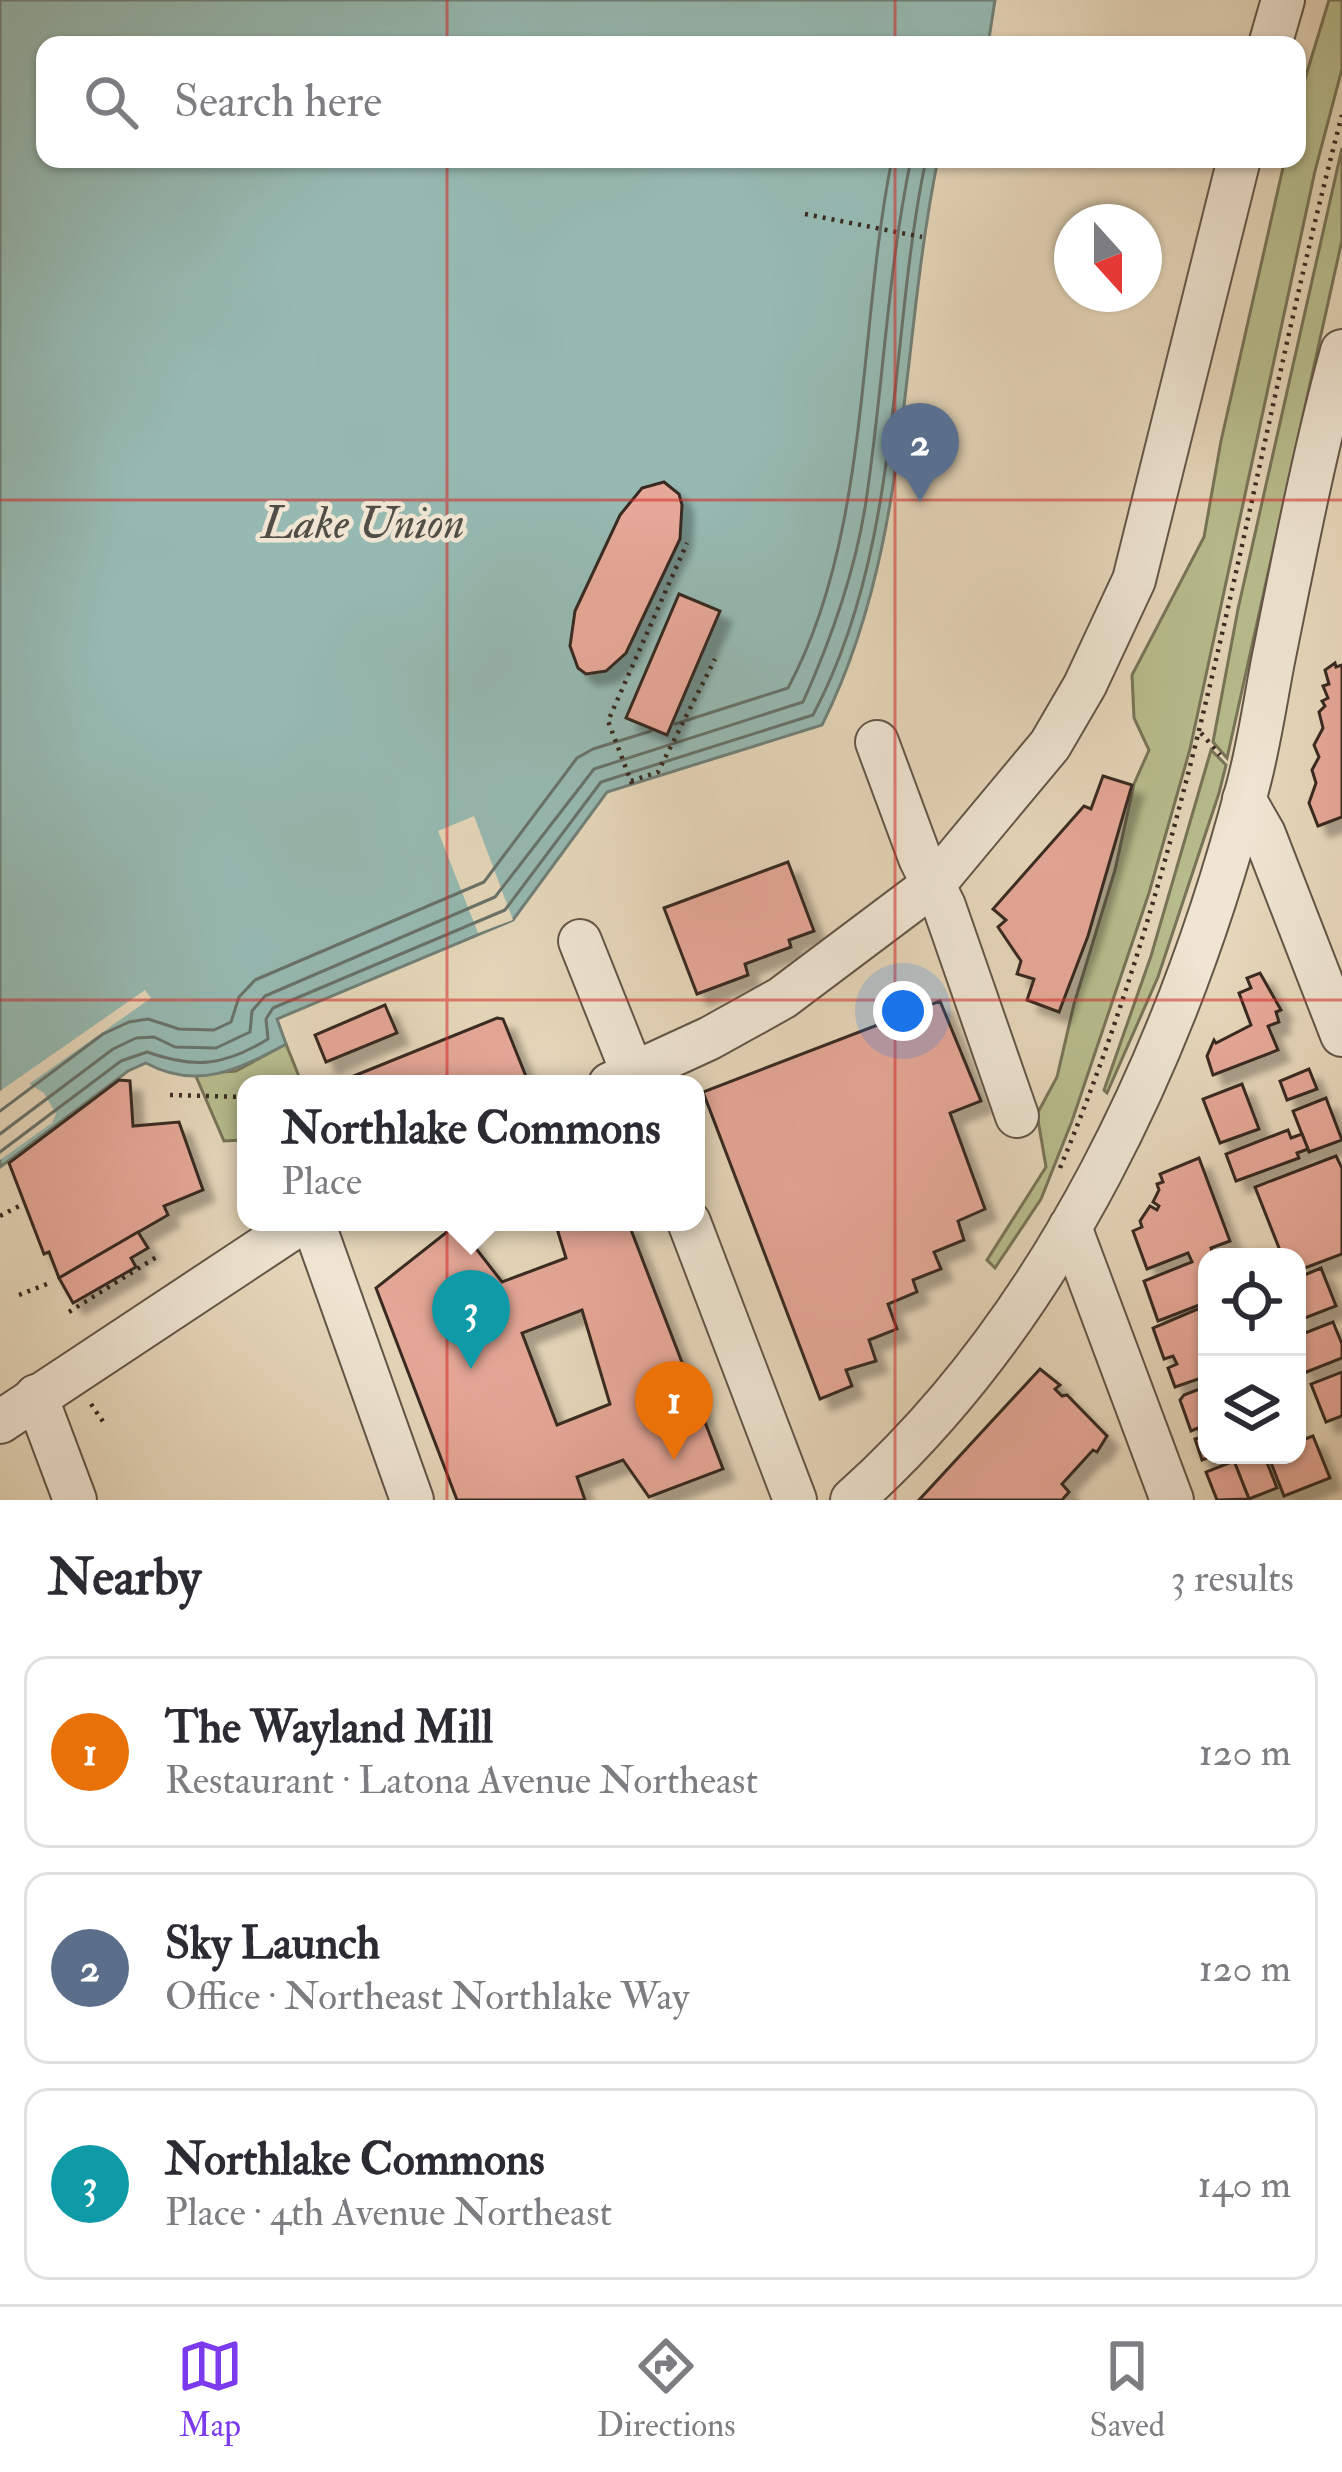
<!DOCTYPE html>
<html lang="en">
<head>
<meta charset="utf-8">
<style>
	:root { --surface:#fff; --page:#f7f7f7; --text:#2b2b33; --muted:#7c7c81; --line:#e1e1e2; --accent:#7c3aed }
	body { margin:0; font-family:"IM FELL Double Pica",serif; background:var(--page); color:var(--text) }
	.controls { position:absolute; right:36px; bottom:36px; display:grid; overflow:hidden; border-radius:24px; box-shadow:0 3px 9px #0004 }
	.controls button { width:108px; height:108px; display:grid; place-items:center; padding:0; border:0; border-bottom:3px solid var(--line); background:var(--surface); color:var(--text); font:60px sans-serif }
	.compass { position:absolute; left:1054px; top:204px; width:108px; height:108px; border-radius:50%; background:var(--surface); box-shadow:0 3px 9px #0004; rotate:159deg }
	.you { position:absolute; left:903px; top:1011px; width:42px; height:42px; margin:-30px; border:9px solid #fff; border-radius:50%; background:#1a73e8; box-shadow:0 0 0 18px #1a73e833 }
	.badge { display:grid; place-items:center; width:78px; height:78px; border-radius:50%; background:var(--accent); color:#fff; font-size:39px; font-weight:700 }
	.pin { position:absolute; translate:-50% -99px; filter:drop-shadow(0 3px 6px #0008) }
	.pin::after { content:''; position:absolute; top:63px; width:42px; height:36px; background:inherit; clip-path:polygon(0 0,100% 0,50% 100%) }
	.popup { position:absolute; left:237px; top:1075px; width:468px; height:156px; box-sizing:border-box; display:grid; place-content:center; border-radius:24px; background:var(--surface); filter:drop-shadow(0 3px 9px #0005); font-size:39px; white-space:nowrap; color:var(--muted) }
	.popup b { font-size:45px; color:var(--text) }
	.popup::after { content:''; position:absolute; left:50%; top:100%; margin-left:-24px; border:24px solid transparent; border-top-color:var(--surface) }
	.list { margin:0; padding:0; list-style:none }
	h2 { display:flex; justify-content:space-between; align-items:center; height:156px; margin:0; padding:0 48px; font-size:51px }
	h2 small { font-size:39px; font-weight:400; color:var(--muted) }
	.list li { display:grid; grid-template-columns:78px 1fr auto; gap:36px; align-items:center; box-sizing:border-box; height:192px; margin:0 24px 24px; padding:0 24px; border:3px solid var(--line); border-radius:24px }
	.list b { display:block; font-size:45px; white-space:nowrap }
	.list p { margin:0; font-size:39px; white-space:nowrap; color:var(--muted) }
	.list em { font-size:39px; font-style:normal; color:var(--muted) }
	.icon { flex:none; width:66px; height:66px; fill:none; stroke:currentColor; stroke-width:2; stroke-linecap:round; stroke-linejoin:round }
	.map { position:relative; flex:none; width:1342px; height:1500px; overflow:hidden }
	.search { position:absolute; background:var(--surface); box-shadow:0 3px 9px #0004; left:36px; right:36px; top:36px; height:132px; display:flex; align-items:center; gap:30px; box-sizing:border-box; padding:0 42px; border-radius:24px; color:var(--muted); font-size:45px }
	.sheet { height:804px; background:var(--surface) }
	nav { display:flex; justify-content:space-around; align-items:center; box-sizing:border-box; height:168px; border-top:3px solid var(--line); background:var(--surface); font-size:33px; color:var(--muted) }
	nav a { display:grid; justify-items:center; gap:6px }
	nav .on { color:var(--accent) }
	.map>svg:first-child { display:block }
	.green { fill:#b8bd8e; stroke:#787458; stroke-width:3 }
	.water { fill:#96b9b1; stroke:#718078; stroke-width:3 }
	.pier { fill:#e6d7ba }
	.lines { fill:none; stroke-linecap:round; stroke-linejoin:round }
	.shore { stroke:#68726a; stroke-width:3 }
	.building { fill:#e6a898; stroke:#392b22; stroke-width:3; fill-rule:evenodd; filter:url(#shadow) }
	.minor-casing { stroke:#645648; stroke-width:46 }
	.path { stroke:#392b22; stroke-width:4.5; stroke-dasharray:3 6; stroke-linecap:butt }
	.minor { stroke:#efe5d2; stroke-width:42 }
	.grid { fill:none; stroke:#d62828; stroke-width:3; stroke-opacity:0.55 }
	.labels { text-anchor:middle; stroke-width:9; stroke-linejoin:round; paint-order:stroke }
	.water-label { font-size:45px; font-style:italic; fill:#504e46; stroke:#efe5d2 }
</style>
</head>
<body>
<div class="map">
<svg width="1342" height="1500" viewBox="0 0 1342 1500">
	<defs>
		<filter id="shadow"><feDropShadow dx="11" dy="11" stdDeviation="3" flood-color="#0004"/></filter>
	</defs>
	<rect width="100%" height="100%" fill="#e6d7ba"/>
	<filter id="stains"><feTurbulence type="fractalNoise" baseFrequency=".00167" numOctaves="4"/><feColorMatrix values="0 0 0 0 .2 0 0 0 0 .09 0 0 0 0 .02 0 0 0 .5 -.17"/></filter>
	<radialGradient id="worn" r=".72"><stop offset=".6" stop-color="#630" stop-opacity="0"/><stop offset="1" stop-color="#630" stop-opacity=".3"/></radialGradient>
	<g class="green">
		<polygon points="1329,0 1342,0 1342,69 1315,171 1190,749 1149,893 1072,1121 1041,1199 995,1268 987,1260 1046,1167 1037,1114 1057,1077 1074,1004 1115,870 1134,784 1149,750 1134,718 1132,675 1204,537 1221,441 1285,159 1297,159 1297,105"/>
		<polygon points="1342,148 1342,240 1227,758 1213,742 1238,609"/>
		<polygon points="1211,750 1226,765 1219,793 1158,977 1107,1093 1104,1090 1151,956"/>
		<polygon points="286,1044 302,1084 246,1084 246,1147 243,1140 224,1141 195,1074 236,1071"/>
	</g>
	<path class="water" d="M0,0H995L988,45H45V159H938C899,350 911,547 822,725L607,792L513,920L277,1019L286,1044C240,1069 197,1091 146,1063L128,1071L0,1167Z"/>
	<g class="pier">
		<polygon points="474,816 513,920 478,933 438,831"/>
		<polygon points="145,990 151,998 29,1084 44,1093 56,1114 52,1123 0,1160 0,1091"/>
	</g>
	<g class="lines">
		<g class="shore">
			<path d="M675,724L788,688C870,536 858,327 892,159"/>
			<polyline points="0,1111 103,1034 129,1022 148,1019 179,1029 214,1030 231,1022 239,997 255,980 484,882 577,758 593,749 651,731"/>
			<path d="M0,1134L113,1049L136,1038L154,1037L175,1047L216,1048L250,1032L252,1011L265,996L495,897L594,769L803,702C830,642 854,574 865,508C883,392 887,275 911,159"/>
			<path d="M0,1152L121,1061L147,1052C195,1069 224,1066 268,1039L266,1019L273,1008L505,910L601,782L813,715C903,545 888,342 926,159"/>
		</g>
	</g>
	<g class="building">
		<polygon points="664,482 679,494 682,505 680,539 626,653 606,671 586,674 578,668 570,646 575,611 620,515 642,488"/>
		<polygon points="679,594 720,611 667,735 626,718"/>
		<polygon points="1335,663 1336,667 1342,665 1342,817 1318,826 1309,803 1316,783 1312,770 1319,757 1314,745 1323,728 1319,712 1325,706 1322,701 1328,698 1323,686 1329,684 1325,670"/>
		<polygon points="1103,776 1132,785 1088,936 1059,1012 1027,1000 1034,979 1017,974 1021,961 998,927 1006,920 993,909 1084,806 1091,809"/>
		<polygon points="788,862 814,931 789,940 791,947 745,964 748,975 697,994 664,908"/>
		<polygon points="1260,973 1281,1010 1276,1012 1279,1022 1268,1026 1278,1050 1213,1075 1207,1056 1214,1040 1216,1043 1251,1025 1239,993 1251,988 1247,978"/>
		<polygon points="940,1001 981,1101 950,1113 985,1209 958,1221 964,1240 934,1252 941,1269 913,1280 917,1292 888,1304 897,1329 869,1340 876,1361 846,1370 852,1386 820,1399 703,1092"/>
		<polygon points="385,1005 397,1033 326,1062 315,1035"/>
		<polygon points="497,1018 503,1019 527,1079 515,1084 334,1084"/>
		<polygon points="1309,1069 1317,1089 1287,1100 1280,1081"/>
		<polygon points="119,1080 130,1081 133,1126 179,1122 203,1190 164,1206 168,1215 59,1278 49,1252 44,1254 9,1163"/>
		<polygon points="1242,1084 1259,1129 1220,1143 1203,1099"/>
		<polygon points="1326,1098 1342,1140 1309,1152 1293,1111"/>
		<polygon points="1288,1130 1291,1138 1302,1134 1308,1149 1297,1153 1299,1158 1236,1181 1226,1154"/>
		<polygon points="1336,1156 1342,1168 1342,1254 1297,1271 1297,1257 1279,1257 1281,1253 1255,1187"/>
		<polygon points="1199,1158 1230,1241 1211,1248 1214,1257 1207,1257 1207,1302 1158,1321 1144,1281 1192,1262 1188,1253 1147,1269 1133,1231 1142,1227 1140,1221 1150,1206 1157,1210 1159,1206 1153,1202 1159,1190 1157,1184 1163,1182 1160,1174"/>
		<path d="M555,1222H628L723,1469L649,1497L623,1460L577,1477L585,1500H457L376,1288L457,1224L502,1282L566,1258ZM582,1310L610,1404L557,1425L522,1333Z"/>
		<polygon points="138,1232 148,1248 131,1258 136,1267 73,1303 59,1278"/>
		<polygon points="1321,1268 1336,1306 1297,1321 1297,1278"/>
		<polygon points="1207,1305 1207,1376 1175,1387 1168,1368 1177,1364 1173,1356 1164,1359 1153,1328"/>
		<polygon points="1333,1322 1342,1344 1342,1358 1304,1373 1297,1355 1297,1336"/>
		<polygon points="1040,1369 1060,1385 1055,1389 1062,1396 1067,1395 1107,1436 1097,1452 1093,1450 1062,1484 1069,1492 1062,1500 919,1500"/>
		<polygon points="1342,1372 1342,1416 1326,1422 1311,1384"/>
		<polygon points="1207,1386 1207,1455 1215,1455 1202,1460 1195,1439 1202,1437 1198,1428 1191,1431 1180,1400 1184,1395"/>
		<polygon points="1313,1436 1330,1478 1284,1496 1268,1455 1297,1455 1297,1442"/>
		<polygon points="1250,1455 1264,1455 1277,1488 1249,1499 1234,1461"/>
		<polygon points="1234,1461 1249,1499 1217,1500 1206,1472"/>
	</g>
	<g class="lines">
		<g class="minor-casing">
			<g id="minor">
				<polyline points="1270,45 1283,0"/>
				<polyline points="877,742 920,858 944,906 1017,1116"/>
				<polyline points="1244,799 1264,834 1342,1035"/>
				<polyline points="580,941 637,1084"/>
				<polyline points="610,1084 710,1038 782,998 935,883 1050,745 1085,685 1134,580 1239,159"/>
				<polyline points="313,1222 412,1500"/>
				<polyline points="689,1222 795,1500"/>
				<polyline points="1070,1227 1172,1500"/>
				<polyline points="36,1396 75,1500"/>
				<polyline points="0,1422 302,1222"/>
				<path d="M852,1500C1055,1319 1180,1046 1248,786C1259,745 1265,703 1273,661C1294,557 1314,453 1342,351"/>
			</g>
		</g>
		<g class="path">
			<polyline points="805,214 922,237"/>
			<polyline points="1201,733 1220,755"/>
			<polyline points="631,781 658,772 715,659"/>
			<polyline points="632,784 608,721 687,543"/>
			<polyline points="170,1095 246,1097"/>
			<path d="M1060,1168C1201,831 1249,466 1342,115"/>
			<polyline points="0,1216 25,1203"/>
			<polyline points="19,1295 47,1284"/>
			<polyline points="69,1312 158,1256"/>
			<polyline points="91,1404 106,1426"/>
		</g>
		<use href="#minor" class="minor"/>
	</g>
	<path class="grid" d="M447,0V45M895,0V45M447,159V1500M895,159V1500M0,500H1342M0,1000H1342"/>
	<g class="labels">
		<g class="water-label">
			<text x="363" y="538">Lake Union</text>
		</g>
	</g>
	<rect width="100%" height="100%" filter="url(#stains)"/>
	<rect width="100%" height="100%" fill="url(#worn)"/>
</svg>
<div class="controls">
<button><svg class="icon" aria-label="locate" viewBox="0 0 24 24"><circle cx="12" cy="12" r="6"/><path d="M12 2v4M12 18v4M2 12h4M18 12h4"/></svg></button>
<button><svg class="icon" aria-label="layers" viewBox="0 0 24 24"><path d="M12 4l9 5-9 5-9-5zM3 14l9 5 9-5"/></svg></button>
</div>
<svg class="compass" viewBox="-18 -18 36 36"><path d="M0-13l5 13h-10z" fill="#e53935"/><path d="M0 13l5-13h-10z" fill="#7c7c81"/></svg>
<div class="you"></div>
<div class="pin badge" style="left:674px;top:1460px;background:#e8710a">1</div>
<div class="pin badge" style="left:920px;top:502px;background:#5c6f8a">2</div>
<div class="pin badge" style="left:471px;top:1369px;background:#0f9aa8">3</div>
<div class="popup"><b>Northlake Commons</b>Place</div>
<div class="search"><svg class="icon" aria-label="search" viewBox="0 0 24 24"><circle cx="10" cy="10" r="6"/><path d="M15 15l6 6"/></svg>Search here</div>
</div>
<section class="sheet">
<h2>Nearby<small>3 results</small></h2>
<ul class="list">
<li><span class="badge" style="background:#e8710a">1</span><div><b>The Wayland Mill</b><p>Restaurant · Latona Avenue Northeast</p></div><em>120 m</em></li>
<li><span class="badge" style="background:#5c6f8a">2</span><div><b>Sky Launch</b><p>Office · Northeast Northlake Way</p></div><em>120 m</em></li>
<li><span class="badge" style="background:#0f9aa8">3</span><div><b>Northlake Commons</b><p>Place · 4th Avenue Northeast</p></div><em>140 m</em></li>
</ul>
</section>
<nav>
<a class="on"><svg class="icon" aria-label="map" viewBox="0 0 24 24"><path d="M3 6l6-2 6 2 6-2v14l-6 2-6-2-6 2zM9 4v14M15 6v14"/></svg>Map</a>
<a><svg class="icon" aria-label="directions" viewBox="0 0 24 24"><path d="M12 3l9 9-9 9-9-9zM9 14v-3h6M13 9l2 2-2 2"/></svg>Directions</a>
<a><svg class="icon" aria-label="saved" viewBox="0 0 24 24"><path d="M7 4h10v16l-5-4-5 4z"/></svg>Saved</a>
</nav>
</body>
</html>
